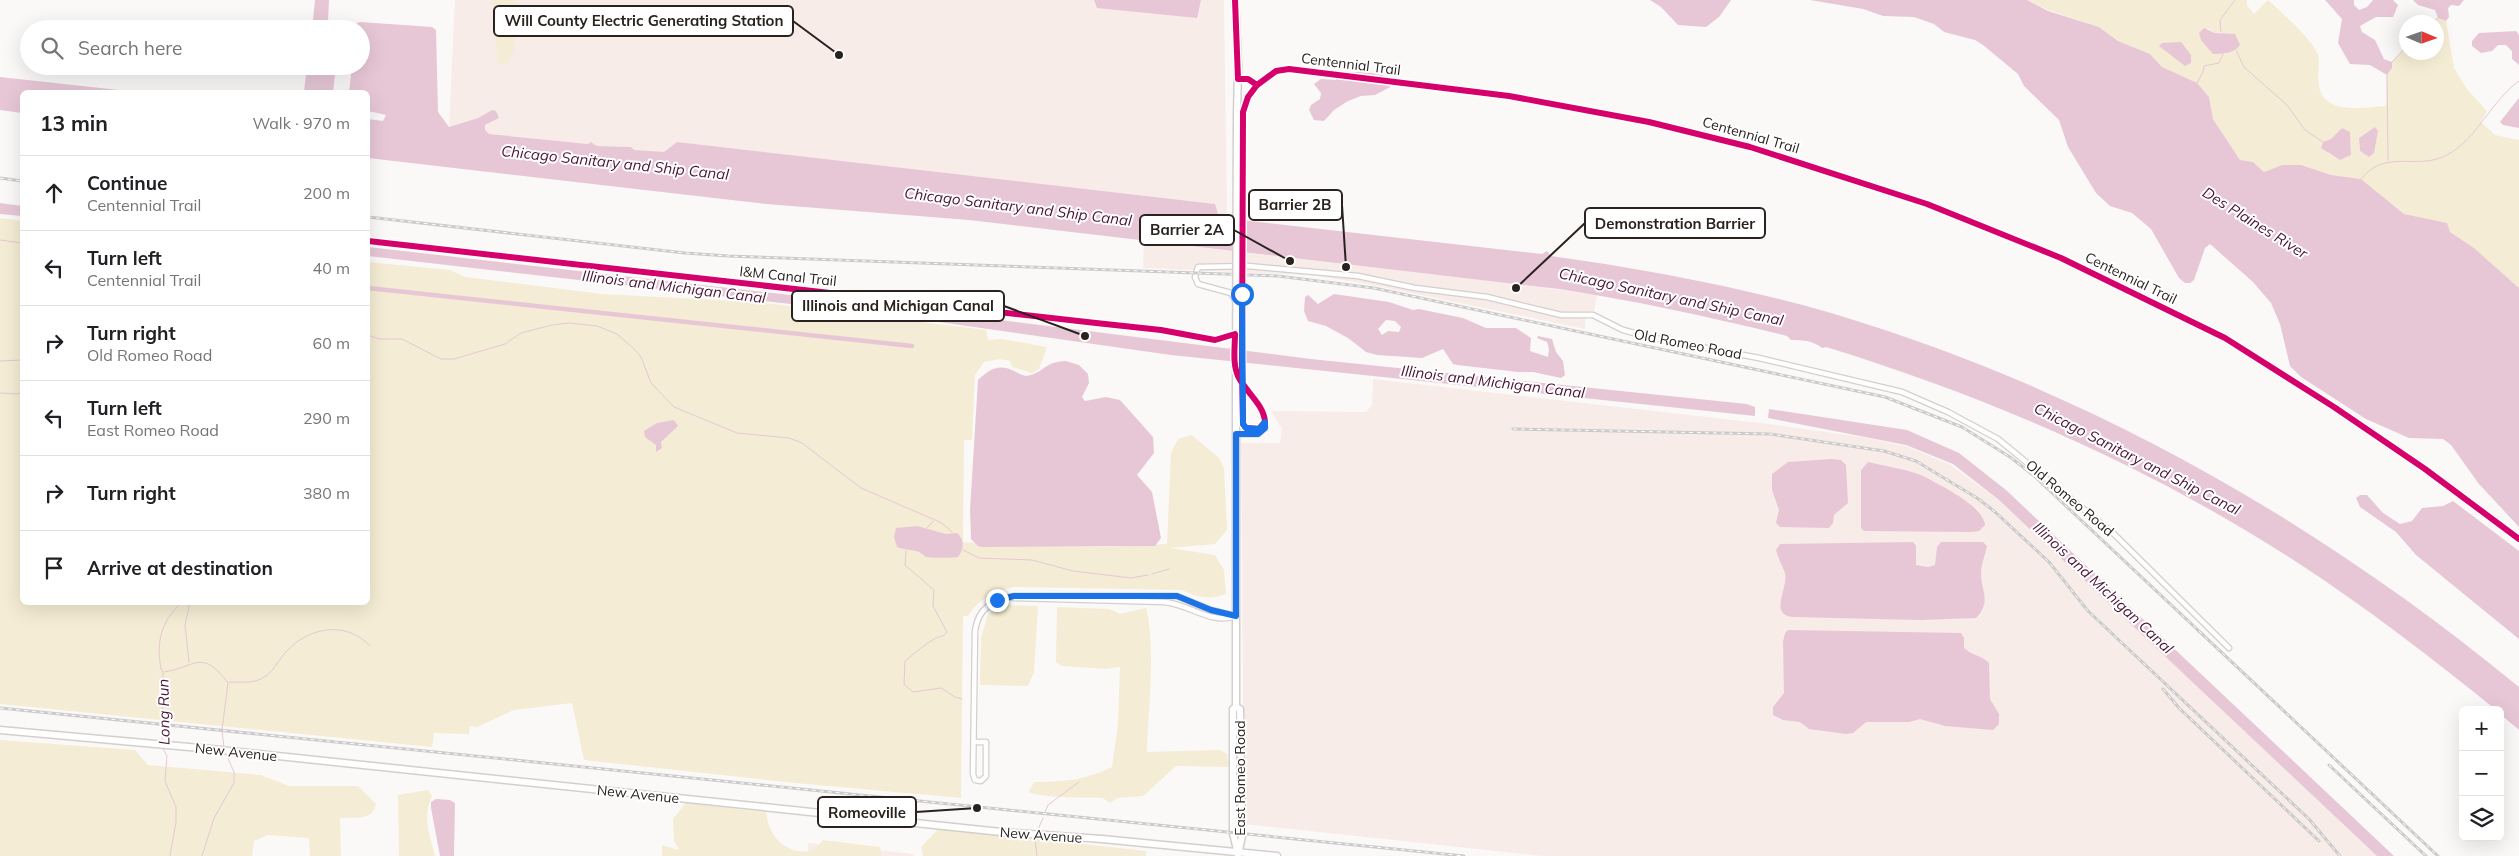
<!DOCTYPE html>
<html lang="en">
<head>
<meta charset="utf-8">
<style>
	:root { --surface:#fff; --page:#f6f6f6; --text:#202124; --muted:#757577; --line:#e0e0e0 }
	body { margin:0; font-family:Mulish,sans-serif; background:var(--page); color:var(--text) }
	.controls { position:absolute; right:15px; bottom:15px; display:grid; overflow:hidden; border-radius:8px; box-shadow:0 5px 20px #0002 }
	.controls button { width:45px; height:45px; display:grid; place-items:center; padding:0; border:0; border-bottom:1px solid var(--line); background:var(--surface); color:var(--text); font:25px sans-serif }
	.compass { position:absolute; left:2399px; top:15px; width:45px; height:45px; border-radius:50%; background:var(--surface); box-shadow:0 5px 20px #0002; rotate:92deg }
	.stop { position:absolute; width:15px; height:15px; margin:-11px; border:4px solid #1a73e8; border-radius:50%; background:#fff }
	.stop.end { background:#1a73e8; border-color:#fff; box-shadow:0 1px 5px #0008 }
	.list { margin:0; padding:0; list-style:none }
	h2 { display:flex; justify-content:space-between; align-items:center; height:65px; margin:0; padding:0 20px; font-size:21px }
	h2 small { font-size:16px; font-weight:400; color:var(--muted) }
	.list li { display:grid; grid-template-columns:32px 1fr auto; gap:15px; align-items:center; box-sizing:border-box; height:75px; padding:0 20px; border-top:1px solid var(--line) }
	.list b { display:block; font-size:19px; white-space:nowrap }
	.list p { margin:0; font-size:16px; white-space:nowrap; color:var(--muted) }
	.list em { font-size:16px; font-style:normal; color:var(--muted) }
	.icon { flex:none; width:28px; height:28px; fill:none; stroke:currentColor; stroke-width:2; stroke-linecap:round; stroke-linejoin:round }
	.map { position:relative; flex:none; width:2519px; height:856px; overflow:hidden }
	.search { position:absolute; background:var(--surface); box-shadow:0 5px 20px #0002; left:20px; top:20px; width:350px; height:55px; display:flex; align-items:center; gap:12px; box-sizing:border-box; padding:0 18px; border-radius:28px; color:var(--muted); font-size:19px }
	.panel { position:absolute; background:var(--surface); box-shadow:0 5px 20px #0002; left:20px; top:90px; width:350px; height:515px; border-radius:8px }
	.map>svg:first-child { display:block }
	.built { fill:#f8ece8 }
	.green { fill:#f4ecd4; fill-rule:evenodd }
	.water { fill:#e7c7d6; fill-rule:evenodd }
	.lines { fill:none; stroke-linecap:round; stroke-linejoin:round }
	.stream { stroke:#e7c7d6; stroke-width:1 }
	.canal { stroke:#e7c7d6; stroke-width:4.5 }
	.street-casing { stroke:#d4cfcd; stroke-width:7 }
	.secondary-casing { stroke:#d4cfcd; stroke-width:9 }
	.street { stroke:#fefefe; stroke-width:4.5 }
	.secondary { stroke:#fefefe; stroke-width:6 }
	.rail-casing { stroke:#cbcaca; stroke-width:3 }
	.rail { stroke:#fff; stroke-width:1; stroke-dasharray:4; stroke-linecap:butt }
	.secondary-bridge-casing { stroke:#d4cfcd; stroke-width:9; stroke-linecap:butt }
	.secondary-bridge { stroke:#fefefe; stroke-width:6 }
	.cycleway-casing { stroke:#fff; stroke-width:9 }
	.cycleway { stroke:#d6006c; stroke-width:6 }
	.route { stroke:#1a73e8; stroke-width:6 }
	.labels { text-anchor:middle; stroke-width:4; stroke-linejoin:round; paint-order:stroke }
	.street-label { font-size:14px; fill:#2a221f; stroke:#fff }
	.water-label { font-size:15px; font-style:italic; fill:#4a1534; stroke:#fff }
	.leader { fill:none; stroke:#2a221f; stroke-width:2 }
	.callout-dot { fill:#2a221f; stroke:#fff; stroke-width:2 }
	.callout { fill:#fff; stroke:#2a221f; stroke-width:2 }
	.callout-label { font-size:15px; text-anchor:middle; font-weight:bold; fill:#2a221f }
</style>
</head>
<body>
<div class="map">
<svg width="2519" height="856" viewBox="0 0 2519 856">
	<rect width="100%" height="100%" fill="#fbf9f7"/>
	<g class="built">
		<polygon points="455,0 1224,0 1227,218 1218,214 1214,204 677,142 664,153 634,150 631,147 597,146 592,142 588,144 488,134 485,130 485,125 493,122 492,110 478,118 449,127"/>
		<polygon points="1144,241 1510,283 1597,295 1594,312 1586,311 1585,329 1368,284 1310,275 1143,268"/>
		<polygon points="1373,379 1769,424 1862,437 1905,446 1949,464 1999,500 2377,856 1542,856 1244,824 1241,443 1280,443 1282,429 1271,411 1366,412 1372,405"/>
		<polygon points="808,843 914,854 914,856 808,856"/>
	</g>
	<g class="green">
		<polygon points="492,0 514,0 518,5 512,21 515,46 509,62 498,65"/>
		<path d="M2027,0H2247V5L2254,14L2268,0C2281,12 2313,40 2318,55C2320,65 2317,77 2319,86C2324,116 2365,107 2386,106L2387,75L2392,68V62L2406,47V52H2436V22H2432L2438,18L2446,21L2454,68L2467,89L2487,111L2481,122L2495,135L2519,140V288L2474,248L2450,232L2424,220L2404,214L2361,179L2331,175L2301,165H2282L2264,172L2253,162L2240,160L2213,119L2209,97L2193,82L2162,67L2150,54L2118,41L2099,27L2048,10ZM2209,29L2215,33L2221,32L2236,50L2225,54H2213L2201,30ZM2375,127L2377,139L2369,156L2360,151L2359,138ZM2350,132L2351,152L2340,160L2329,154L2323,142Z"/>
		<path d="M0,218L22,221V602H368V262L450,270L465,277L602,294L755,302L986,330L988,340L1001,339L1047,347L1039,369L1032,373L1012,367L1010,361L1000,359L984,362L975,375L972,440H964L963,542L975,543L978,545L1107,547L1167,544L1171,453L1178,439L1192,435L1219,458L1224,468L1227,530L1215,544L1170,548L1215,555L1224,570L1226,594C1208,600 1199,598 1182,590L1014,587C993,592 980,598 968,616H963L961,798L795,783L584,760L572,703L514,710L477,727L470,726L469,734L434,733L432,747L0,704Z"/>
		<polygon points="1006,605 1038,606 1034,672 1028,686 980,685 981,638 988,614"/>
		<path d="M1057,607L1109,609L1120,614L1146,608C1156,645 1148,711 1147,752L1220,750L1227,754L1229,767L1176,766L1143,796L1117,798L1110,803L1103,798C1082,797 1047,799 1029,792L1034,782C1062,782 1086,780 1112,767L1118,724L1120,667L1106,669L1062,666L1056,662Z"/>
		<path d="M0,740L135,750L148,765L261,775L289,786H358L376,804C373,821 355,817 340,818L341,856H310L309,838L268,835L254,841L252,856H0Z"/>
		<path d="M428,790L432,796C422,817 430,835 435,856H399L398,795Z"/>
		<path d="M686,803L766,812C769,838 786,855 813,851L823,840L880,847L881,856H662V845L679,850L674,841L673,819Z"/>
		<polygon points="939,828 1146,851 1146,856 923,856 921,847"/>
	</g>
	<g class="water">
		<polygon points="315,0 329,0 328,21 341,25 340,29 312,29"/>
		<polygon points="1094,0 1201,0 1197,18 1097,8"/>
		<polygon points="1650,0 1731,0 1719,17 1706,27 1678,25 1661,7"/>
		<polygon points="1810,0 2027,0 2048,11 2099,27 2118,41 2150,54 2162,67 2197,83 2209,97 2213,119 2240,160 2253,162 2264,172 2282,165 2301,165 2331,175 2361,179 2404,214 2447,223 2450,232 2474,248 2519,288 2519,527 2479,484 2451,445 2443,439 2409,438 2366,419 2301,377 2290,366 2280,324 2271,303 2253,282 2210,244 2205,248 2194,280 2190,283 2185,283 2179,278 2151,229 2132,213 2110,206 2096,193 2068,147 2059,120 2024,86 2018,74 1983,45 1975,40 1944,32 1934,24 1914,17 1883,16 1863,9"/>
		<polygon points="2325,0 2354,0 2354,5 2359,10 2367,7 2373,0 2393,0 2398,5 2393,17 2376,17 2360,26 2362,32 2375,40 2384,59 2392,62 2392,68 2387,75 2370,65 2350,64 2338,43 2342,19"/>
		<polygon points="2413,0 2464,0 2459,6 2451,5 2448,8 2449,17 2446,21 2438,18 2435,10 2418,5"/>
		<path d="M360,22L432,27L436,30L438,112L449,127L478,118L492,110L496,111L499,118L485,125V130L489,134L588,144L591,142L597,146L631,147L634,150L664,152L677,142L1215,204L1218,214L1224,218L1542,254L1547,251L1551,256C1645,269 1740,287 1831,313C2084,388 2316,520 2519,687V730L2500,714V710H2496C2432,658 2367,608 2298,563C2152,468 1992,398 1826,347L1822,348C1812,340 1802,340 1791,340L1787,336C1711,317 1636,301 1559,289L969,220L766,204L368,158V119L383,121L386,115L368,111V92H349L352,66H361V29H356L357,23Z"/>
		<path d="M2204,28L2215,33L2235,34L2240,45C2233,54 2223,54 2213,54L2201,40L2199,33Z"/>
		<polygon points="2516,31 2519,35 2519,65 2512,59 2512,51 2506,45 2498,45 2492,51 2481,53 2472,46 2472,41 2479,33"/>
		<polygon points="2181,42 2191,55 2191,63 2185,66 2159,46 2162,43"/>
		<polygon points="307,66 336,66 333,92 304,92"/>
		<polygon points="1338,72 1367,72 1390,77 1390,87 1375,95 1361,96 1348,101 1334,110 1324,121 1314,120 1309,110 1311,105 1320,99 1321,93 1314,84 1321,79 1336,80"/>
		<polygon points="0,77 137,92 22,92 22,113 0,110"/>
		<polygon points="2519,98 2519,128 2503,125 2500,122"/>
		<polygon points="2375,127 2378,131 2374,153 2369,157 2360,151 2359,138"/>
		<polygon points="2342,128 2350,132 2351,155 2340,160 2321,148 2323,142 2331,139"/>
		<polygon points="0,203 22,206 22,216 0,214"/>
		<polygon points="368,247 905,308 1311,359 1747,404 1755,407 1755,416 1171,355 904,317 368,256"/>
		<path d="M1334,294L1389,302L1413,310L1419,309L1463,318L1486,328H1516L1531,338L1530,351L1548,357L1549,349L1547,342L1537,338L1538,336L1552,339L1556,352L1563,361L1565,375L1561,378L1533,372H1518L1457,365L1453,364L1443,349L1422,358L1377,355L1366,352L1348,338L1326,326L1308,321L1304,311L1305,297L1308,295L1318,304ZM1386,320L1395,321L1401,327L1399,332L1388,331L1382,335L1378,329Z"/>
		<path d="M1066,361L1079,365L1088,374L1089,383L1082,397L1085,401L1106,397L1120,400L1153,437L1154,453L1137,475L1152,492L1161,538L1155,546L982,547L978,546L971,539L970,510L978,380C989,370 997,364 1012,370C1017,372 1020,375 1027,376C1044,373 1043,362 1066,361Z"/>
		<polygon points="1769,409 1907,430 1959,453 2006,490 2394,856 2377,856 1999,500 1953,464 1906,445 1768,418"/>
		<polygon points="674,420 678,426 661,442 662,448 656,452 656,445 645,437 644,431 657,423"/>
		<polygon points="1832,459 1841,460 1846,465 1848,503 1834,515 1833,523 1829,528 1780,527 1776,523 1779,510 1772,490 1772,474 1788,462"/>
		<path d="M1868,462C1887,467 1911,469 1929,479C1943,487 1983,506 1985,525L1979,531L1971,532L1864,531L1861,528V470Z"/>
		<polygon points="2360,495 2367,495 2383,513 2400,524 2412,521 2422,508 2443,506 2453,501 2519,551 2519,639 2416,555 2396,532 2360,507 2356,498"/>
		<path d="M917,526L946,534L957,533C965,540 964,549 958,557C954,558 929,558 926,557C923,555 921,552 916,551C909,549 904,550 897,547L894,537L896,528Z"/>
		<path d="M1913,542L1916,546V565L1928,567L1935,565L1937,547L1941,542H1983L1987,546C1985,555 1981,565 1981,573C1981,592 1992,601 1976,618L1921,620L1793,617C1768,615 1789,587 1785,573C1782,565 1778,558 1776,550L1780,544Z"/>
		<path d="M1788,630L1961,633L1964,638V648C1971,655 1981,655 1989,663L1990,699L1999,714V724L1993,730L1945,726L1920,719L1909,722H1866L1853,733L1846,734L1809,729L1800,722L1783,720L1773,715V707L1784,693L1783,642L1785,633Z"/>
		<polygon points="436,799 450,800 455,803 454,856 440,856 431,808 431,802"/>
	</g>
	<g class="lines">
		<g class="stream">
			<polyline points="2432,22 2438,18"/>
			<polyline points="2221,32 2220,20 2235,0"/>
			<polyline points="2236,50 2244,67 2287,105 2305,130 2323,142"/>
			<polyline points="2392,62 2406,47"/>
			<polyline points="2387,75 2388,160"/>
			<polyline points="2197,83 2203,72 2204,66 2219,63 2223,54"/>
			<path d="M2361,179C2385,148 2417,171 2447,155C2477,139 2491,101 2519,81"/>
			<polyline points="0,240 22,243"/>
			<polyline points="368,335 379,339 402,339 441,359 454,359 505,344 521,333 552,325 569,323 597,326 617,334 634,349 641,357 651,383 674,407 737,433 789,438 802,443 861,488 942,523 952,532"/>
			<polyline points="0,361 22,360"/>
			<polyline points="0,393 17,394 22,392"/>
			<polyline points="927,528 933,521"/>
			<polyline points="963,550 979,558 1032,560 1073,571 1131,578 1148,575"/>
			<path d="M906,551L905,565L934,590L933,606L947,632C943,637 941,636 936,638C925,644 915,653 905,661L904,684L913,692L941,688L955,697L962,699"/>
			<polyline points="1152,574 1169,569"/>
			<polyline points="189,662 185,625 190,602"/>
			<path d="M164,672C196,667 202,648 228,683L222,730L224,748"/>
			<path d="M229,682C242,682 255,684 266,676C275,669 279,659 286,652C308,627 346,620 370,646"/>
			<path d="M162,741L163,672L161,669C156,641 161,622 182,602"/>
			<polyline points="162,747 167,756 165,781 176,807 176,822 170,856"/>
			<polyline points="1045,812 1048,805 1079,782"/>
			<polyline points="1037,832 1043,818"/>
			<polyline points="1035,838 1037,856"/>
			<polyline points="202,856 214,818 234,783 234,772 226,754"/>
		</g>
		<polyline class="canal" points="368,288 912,346"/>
		<g class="street-casing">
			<g id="street">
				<polyline points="1235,300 1231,293 1198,284 1195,277 1198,267 1248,266 1358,276 1415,288 1487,297 1561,315 1593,315 1623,330 1649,337 1759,358 1902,392 1948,412 1998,439 2114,534 2229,648"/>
				<path d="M1236,434H1258L1265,428C1266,405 1246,394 1237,374"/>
				<path d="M1013,598L1164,602C1190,604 1210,625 1236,616"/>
				<path d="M974,742H986V776L981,781L975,780L973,774L975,631C978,607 993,601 1014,596H1177L1211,610L1236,616"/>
			</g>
		</g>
		<g class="secondary-casing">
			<g id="secondary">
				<polyline points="1235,0 1238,66 1237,116"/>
				<polyline points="1236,391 1236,707 1240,709 1242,836 1238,855"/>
				<polyline points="1236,707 1233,709 1233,833 1237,850"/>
				<polyline points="0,730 211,749 1001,832 1102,839 1277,856"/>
			</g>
		</g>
		<use href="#street" class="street"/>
		<use href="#secondary" class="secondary"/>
		<g class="rail-casing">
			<g id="rail">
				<polyline points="0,178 22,181"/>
				<polyline points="368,217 685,253 728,256 1278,276 1374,288 1885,397 1962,427 2010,457 2033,475 2438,856"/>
				<polyline points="1513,429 1770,434 1884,451 1916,461 1977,498 1994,511 2049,562 2088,611 2309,819 2340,856"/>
				<polyline points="2163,689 2179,708 2319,841"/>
				<polyline points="0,708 1464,856"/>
				<polyline points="2329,765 2426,856"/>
			</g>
		</g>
		<use href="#rail" class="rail"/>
		<g class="secondary-bridge-casing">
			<polyline id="secondary-bridge" points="1236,391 1237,116"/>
		</g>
		<use href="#secondary-bridge" class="secondary-bridge"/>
		<g class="cycleway-casing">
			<g id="cycleway">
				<polyline points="1235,0 1238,79 1248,79 1257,85"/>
				<path d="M368,241L1096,323L1161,330L1215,340L1235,334C1235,348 1232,365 1239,378C1247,393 1264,405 1265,422L1259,429L1246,428L1243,424L1242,366L1243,112L1248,97L1257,85L1276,71L1289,69L1509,96L1649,122L1750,147L1927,204L2061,258L2225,338L2334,407L2425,469L2519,539"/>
			</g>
		</g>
		<use href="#cycleway" class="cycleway"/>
	</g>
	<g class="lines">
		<polyline class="route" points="997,600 1014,596 1177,596 1211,610 1236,616 1236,434 1258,434 1265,428 1265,422 1259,429 1246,428 1243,424 1242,294"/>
	</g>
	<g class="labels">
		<g class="street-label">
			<text transform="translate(1351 64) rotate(7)" y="5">Centennial Trail</text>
			<text transform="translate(1751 135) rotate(16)" y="5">Centennial Trail</text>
			<text transform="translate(788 276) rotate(6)" y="5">I&amp;M Canal Trail</text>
			<text transform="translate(2131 278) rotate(26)" y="5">Centennial Trail</text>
			<text transform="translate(1688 344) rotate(11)" y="5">Old Romeo Road</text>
			<text transform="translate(2070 498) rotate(40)" y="5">Old Romeo Road</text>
			<text transform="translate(236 752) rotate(6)" y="5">New Avenue</text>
			<text transform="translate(1240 778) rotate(-90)" y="5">East Romeo Road</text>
			<text transform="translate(638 794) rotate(6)" y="5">New Avenue</text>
			<text transform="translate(1041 835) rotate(4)" y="5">New Avenue</text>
		</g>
		<g class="water-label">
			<text transform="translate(615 163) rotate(6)" y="5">Chicago Sanitary and Ship Canal</text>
			<text transform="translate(1018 207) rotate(7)" y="5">Chicago Sanitary and Ship Canal</text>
			<text transform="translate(2255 223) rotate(32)" y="5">Des Plaines River</text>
			<text transform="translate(674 287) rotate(7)" y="5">Illinois and Michigan Canal</text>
			<text transform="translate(1671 297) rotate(12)" y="5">Chicago Sanitary and Ship Canal</text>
			<text transform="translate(1493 382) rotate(7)" y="5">Illinois and Michigan Canal</text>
			<text transform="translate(2137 459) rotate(27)" y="5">Chicago Sanitary and Ship Canal</text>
			<text transform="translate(2103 588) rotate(43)" y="5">Illinois and Michigan Canal</text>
			<text transform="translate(164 712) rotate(-91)" y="5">Long Run</text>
		</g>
	</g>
	<path class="leader" d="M839 55L793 21M1346 267L1342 205M1516 288L1585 223M1290 261L1234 230M1085 336L1004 306M977 808L916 812"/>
	<g class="callout-dot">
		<circle cx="839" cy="55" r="5"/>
		<circle cx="1346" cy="267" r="5"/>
		<circle cx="1516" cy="288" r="5"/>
		<circle cx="1290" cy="261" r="5"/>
		<circle cx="1085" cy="336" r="5"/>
		<circle cx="977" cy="808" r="5"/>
	</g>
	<g class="callout">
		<rect x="494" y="6" width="299" height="30" rx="5"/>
		<rect x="1249" y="190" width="93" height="30" rx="5"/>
		<rect x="1585" y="208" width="180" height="30" rx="5"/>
		<rect x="1140" y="215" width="94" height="30" rx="5"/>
		<rect x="792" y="291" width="212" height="30" rx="5"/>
		<rect x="818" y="797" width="98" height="30" rx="5"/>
	</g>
	<g class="callout-label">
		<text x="644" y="26">Will County Electric Generating Station</text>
		<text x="1295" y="210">Barrier 2B</text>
		<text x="1675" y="229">Demonstration Barrier</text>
		<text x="1187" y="235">Barrier 2A</text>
		<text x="898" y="311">Illinois and Michigan Canal</text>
		<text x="867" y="818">Romeoville</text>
	</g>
</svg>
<div class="controls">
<button>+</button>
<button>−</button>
<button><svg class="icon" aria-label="layers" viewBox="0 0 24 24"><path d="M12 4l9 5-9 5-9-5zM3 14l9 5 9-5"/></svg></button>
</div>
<svg class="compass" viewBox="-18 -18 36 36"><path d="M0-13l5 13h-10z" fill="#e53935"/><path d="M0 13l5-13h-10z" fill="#757577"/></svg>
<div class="stop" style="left:1242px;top:294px"></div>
<div class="stop end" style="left:997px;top:600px"></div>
<div class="search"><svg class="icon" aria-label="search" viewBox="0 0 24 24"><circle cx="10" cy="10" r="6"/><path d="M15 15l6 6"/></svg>Search here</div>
<section class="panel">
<h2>13 min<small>Walk · 970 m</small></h2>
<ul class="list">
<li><svg class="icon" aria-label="ahead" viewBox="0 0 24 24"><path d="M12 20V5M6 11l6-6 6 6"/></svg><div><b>Continue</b><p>Centennial Trail</p></div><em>200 m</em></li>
<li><svg class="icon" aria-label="left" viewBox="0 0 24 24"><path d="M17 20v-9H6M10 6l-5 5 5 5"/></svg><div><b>Turn left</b><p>Centennial Trail</p></div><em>40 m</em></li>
<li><svg class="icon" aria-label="right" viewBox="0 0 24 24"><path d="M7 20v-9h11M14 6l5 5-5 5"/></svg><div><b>Turn right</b><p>Old Romeo Road</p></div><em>60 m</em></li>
<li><svg class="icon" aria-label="left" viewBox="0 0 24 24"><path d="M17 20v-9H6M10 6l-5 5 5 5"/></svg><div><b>Turn left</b><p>East Romeo Road</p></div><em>290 m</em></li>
<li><svg class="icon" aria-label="right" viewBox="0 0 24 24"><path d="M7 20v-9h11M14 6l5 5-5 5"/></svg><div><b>Turn right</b></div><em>380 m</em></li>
<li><svg class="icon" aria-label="arrive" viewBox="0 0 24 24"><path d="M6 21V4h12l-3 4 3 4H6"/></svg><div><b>Arrive at destination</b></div></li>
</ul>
</section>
</div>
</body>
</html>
